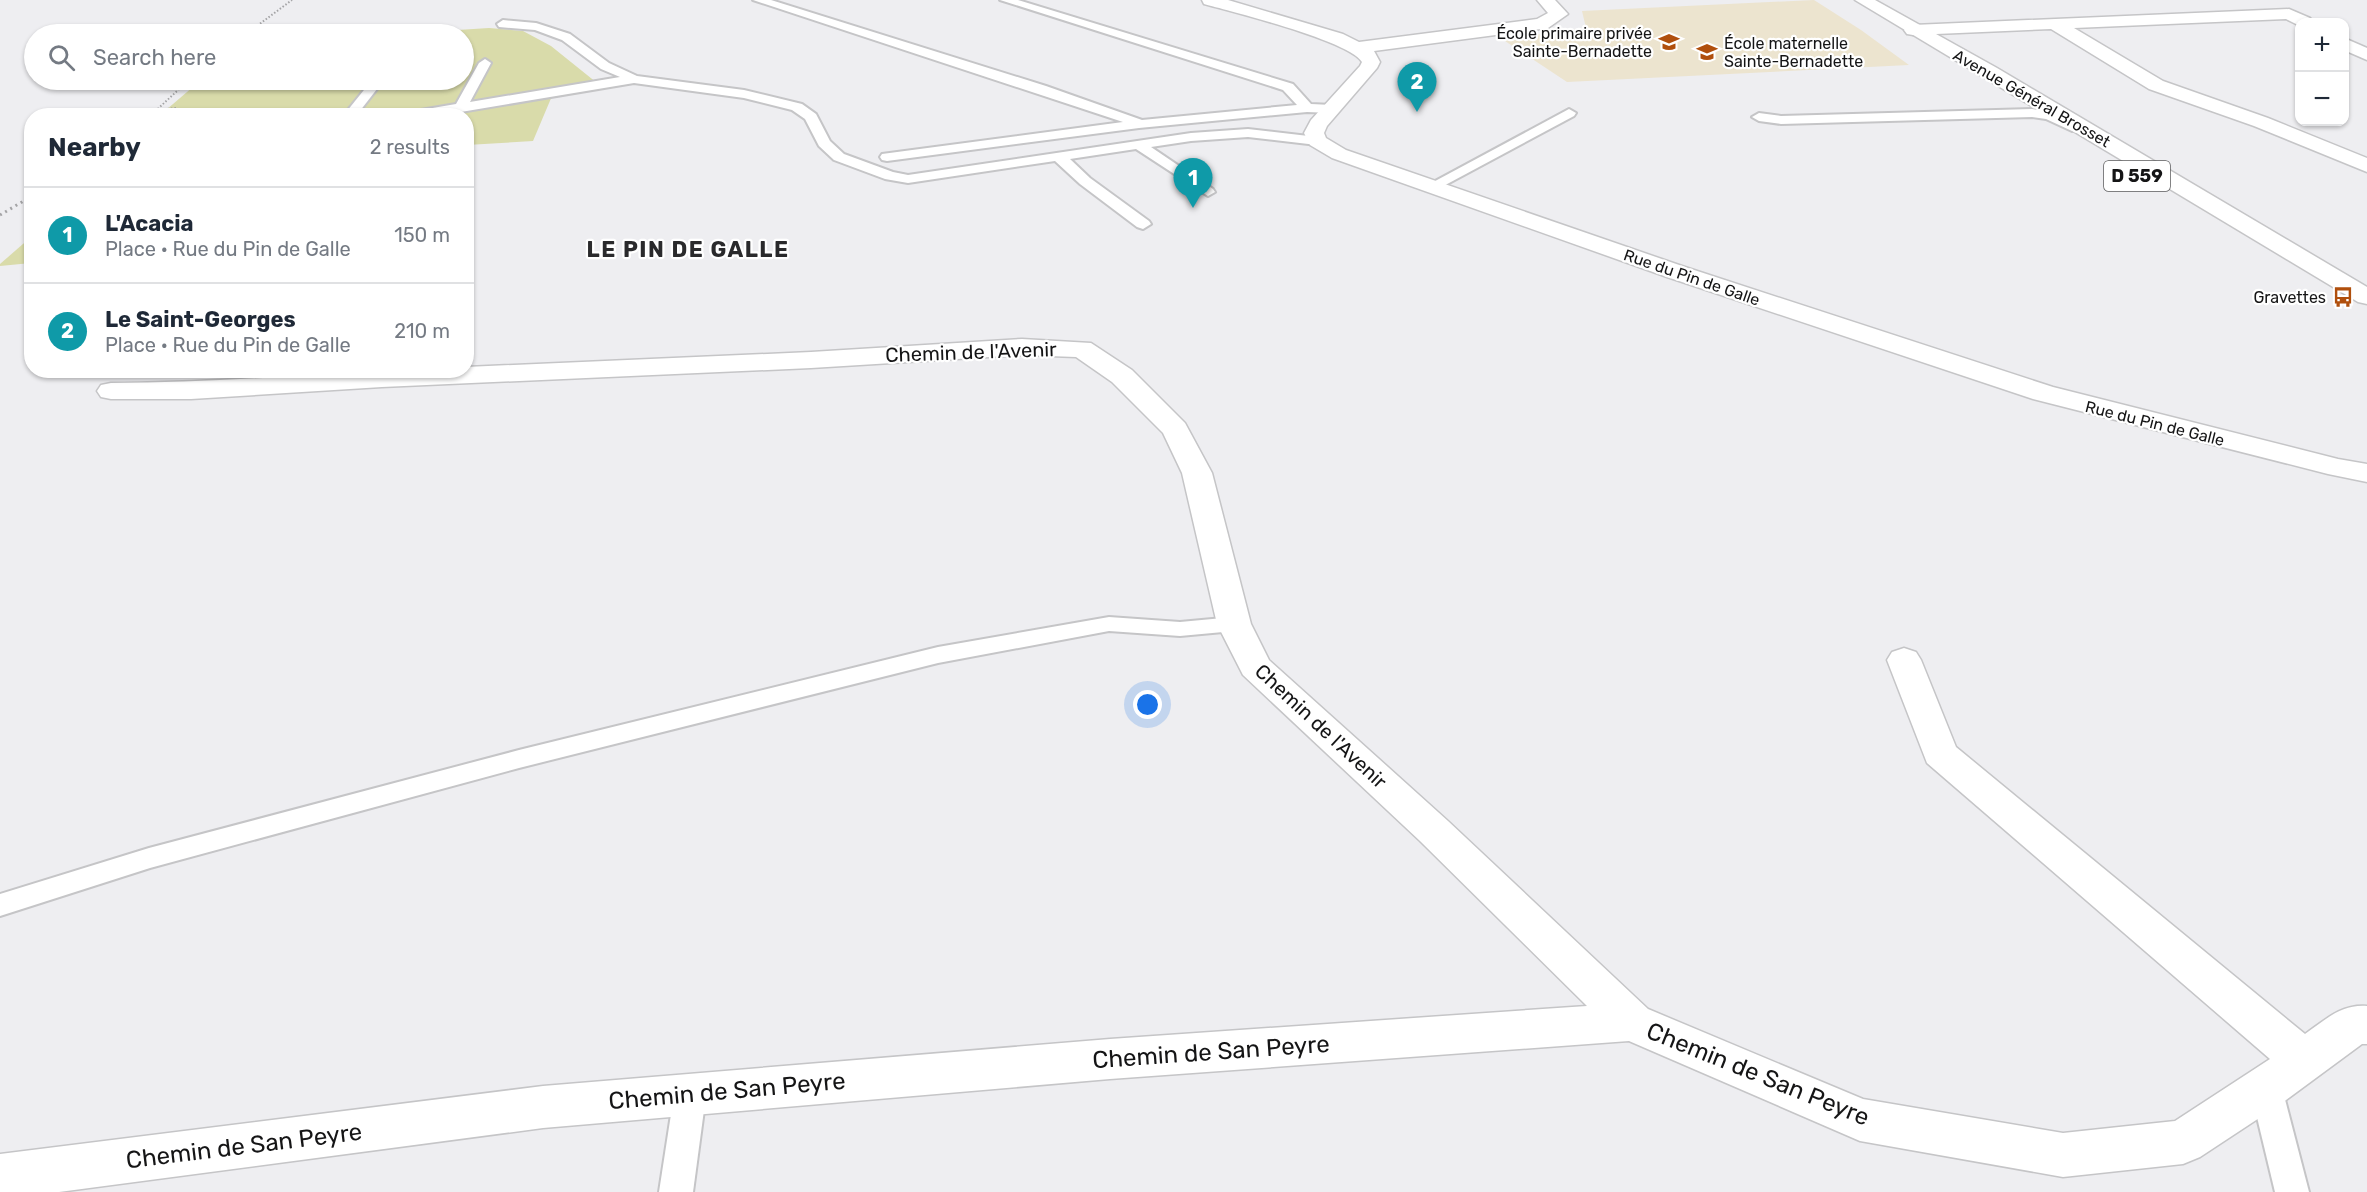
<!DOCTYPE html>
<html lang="en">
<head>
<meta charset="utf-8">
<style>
	:root { --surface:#fff; --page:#f2f2f3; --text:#1f2937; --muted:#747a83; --line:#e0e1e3; --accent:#0f766e }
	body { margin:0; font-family:Rubik,sans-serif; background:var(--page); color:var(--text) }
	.controls { position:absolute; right:18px; top:18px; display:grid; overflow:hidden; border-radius:12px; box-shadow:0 2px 4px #0004 }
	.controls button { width:54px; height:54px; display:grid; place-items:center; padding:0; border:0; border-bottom:2px solid var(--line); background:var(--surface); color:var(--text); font:30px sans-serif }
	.you { position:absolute; left:1148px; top:705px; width:21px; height:21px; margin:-15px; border:4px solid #fff; border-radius:50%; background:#1a73e8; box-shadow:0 0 0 9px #1a73e833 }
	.badge { display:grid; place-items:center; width:39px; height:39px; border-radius:50%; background:var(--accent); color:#fff; font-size:20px; font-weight:700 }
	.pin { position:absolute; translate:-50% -50px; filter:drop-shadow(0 2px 3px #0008) }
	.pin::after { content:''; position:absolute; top:32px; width:21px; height:18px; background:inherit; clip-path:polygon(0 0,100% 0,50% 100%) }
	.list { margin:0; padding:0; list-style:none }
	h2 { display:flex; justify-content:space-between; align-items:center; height:78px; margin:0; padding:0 24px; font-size:26px }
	h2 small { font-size:20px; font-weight:400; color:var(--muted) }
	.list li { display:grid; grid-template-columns:39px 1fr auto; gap:18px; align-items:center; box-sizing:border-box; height:96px; padding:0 24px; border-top:2px solid var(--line) }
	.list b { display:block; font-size:22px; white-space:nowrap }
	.list p { margin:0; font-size:20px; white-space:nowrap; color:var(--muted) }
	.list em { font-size:20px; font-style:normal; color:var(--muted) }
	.icon { flex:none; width:33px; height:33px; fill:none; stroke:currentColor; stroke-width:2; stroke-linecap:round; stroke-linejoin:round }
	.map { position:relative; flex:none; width:2367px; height:1192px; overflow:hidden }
	.search { position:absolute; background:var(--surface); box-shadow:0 2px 4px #0004; left:24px; top:24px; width:450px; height:66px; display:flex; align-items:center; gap:15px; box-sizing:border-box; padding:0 21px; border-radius:33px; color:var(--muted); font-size:22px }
	.panel { position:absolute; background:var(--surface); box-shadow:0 2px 4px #0004; left:24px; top:108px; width:450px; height:270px; border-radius:24px }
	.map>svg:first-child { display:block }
	.education { fill:#ece4cf }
	.green { fill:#d9dbaa }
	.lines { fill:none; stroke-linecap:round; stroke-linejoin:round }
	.lane-casing { stroke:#c5c5c7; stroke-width:4 }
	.street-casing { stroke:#c5c5c7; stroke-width:3 }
	.primary-casing { stroke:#c5c5c7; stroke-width:3 }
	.path-far1 { stroke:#a4a4a6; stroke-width:2; stroke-dasharray:1.5 2; stroke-linecap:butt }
	.path { stroke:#a4a4a6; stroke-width:3; stroke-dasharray:2 4; stroke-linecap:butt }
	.lane { fill:#fff; fill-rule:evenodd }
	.street { fill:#fff; fill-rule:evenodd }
	.primary { fill:#fff; fill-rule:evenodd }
	.labels { text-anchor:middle; stroke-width:4.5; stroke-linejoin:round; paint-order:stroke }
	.far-poi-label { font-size:16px; fill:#151516; stroke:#fff; text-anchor:end }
	.far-street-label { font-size:16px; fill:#151516; stroke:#fff }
	.shield { fill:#fff; stroke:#5b5b5c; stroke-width:1.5 }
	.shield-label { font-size:18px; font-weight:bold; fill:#151516 }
	.street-label { font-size:20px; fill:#151516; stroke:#fff }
	.far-district-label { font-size:22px; font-weight:bold; letter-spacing:1.5px; fill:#2a2a2c; stroke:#fff }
	.near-street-label { font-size:24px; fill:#151516; stroke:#fff }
</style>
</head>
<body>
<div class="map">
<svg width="2367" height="1192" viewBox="0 0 2367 1192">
	<rect width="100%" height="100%" fill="#eeeef1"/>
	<polygon class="education" points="1814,0 1861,30 1909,65 1567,82 1502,39 1586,28 1582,11"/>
	<g class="green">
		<polygon points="489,28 523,31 551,46 602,87 552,96 533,141 467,145 466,116 159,116 201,80 464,80 464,34 395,34"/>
		<polygon points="31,237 31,263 0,266 0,264"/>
	</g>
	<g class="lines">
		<g class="lane-casing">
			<g id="lane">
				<polygon points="753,0 771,0 1046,86 1142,120 1297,105 1283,90 1000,0 1018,0 1293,84 1311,104 1332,105 1339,109 1332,113 1307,112 1139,128 887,161 882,160 880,157 882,154 1123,122"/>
				<polygon points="503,20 536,23 570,34 609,63 637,76 744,90 802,104 816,114 830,141 844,154 893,172 908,175 1191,133 1248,129 1317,137 1324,141 1317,145 1248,137 1191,141 1151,147 1213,189 1215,192 1208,196 1136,149 1070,159 1090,178 1149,221 1151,224 1143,229 1137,227 1080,184 1055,161 908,183 885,179 834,160 819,146 805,119 792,110 744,98 634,83 437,116 403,116 409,112 456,104 479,63 485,59 491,63 470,102 620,77 601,69 562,40 535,30 499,27 497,24"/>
				<polygon points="372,80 384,80 356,116 343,116"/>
				<polygon points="1569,109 1576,113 1574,116 1436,190 1426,190 1424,187"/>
				<polygon points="2032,109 2055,113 2079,127 2072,131 2046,119 2032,117 1781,124 1759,121 1752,117 1759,113 1781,116"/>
				<polygon points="1109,617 1180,622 1234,617 1242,619 1246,624 1242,629 1234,631 1180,636 1109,631 938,663 519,768 150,868 0,916 0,894 149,848 519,750 938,647"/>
				<polygon points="2266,1074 2277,1078 2282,1088 2309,1192 2275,1192 2250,1088 2255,1078"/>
				<polygon points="690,1081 701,1085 706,1095 693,1192 659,1192 674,1095 679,1085"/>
			</g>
		</g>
		<g class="street-casing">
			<g id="street">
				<path d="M1202,0H1228L1343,34L1359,42L1537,19L1548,13L1537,0H1555L1568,14L1548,28L1374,51L1380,62L1377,68L1327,126L1324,133L1326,138L1346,150L1685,267L2053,387L2338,459L2367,464V482L2328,474L2033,399L1667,277L1332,158L1310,145L1304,133L1311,120L1360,66L1362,62C1350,41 1233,12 1204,4Z"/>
				<polygon points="2289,9 2310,18 2313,22 2300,22 2300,26 2286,19 2074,28 2163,81 2268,118 2367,158 2367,172 2254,126 2149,89 2051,29 1913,35 1907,34 1904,30 1907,26 1913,25"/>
				<polygon points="2344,38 2367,48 2367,60 2344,50"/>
				<path d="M1022,339L1091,343L1132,370L1185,423L1212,473L1251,624L1269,660L1448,821L1648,1009L1863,1099L2063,1133L2175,1121L2270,1059L1927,763L1887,660L1892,652L1904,648L1916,652L1921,660L1956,747L2305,1034C2325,1020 2341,1004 2367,1006V1044H2362L2282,1103L2200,1157L2183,1164L2063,1177L1860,1141L1629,1041L1110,1079L543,1128L59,1192H0V1154L543,1086L1110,1039L1587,1006L1420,841L1243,675L1217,624L1182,473L1163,433L1112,382L1076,357L1022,355L811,368L382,387L191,399H111L101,397L97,391L101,385L111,383C230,383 348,370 466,370V367L811,352Z"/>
			</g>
		</g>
		<g class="primary-casing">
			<polygon id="primary" points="1855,0 1875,0 1997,68 2367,287 2367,304 2358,302"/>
		</g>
		<g class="path-far1">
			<polyline points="246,34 292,0"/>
			<polyline points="157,110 176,108 170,116"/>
			<polyline points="150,116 189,80"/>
		</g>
		<polyline class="path" points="0,215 32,196"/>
		<use href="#lane" class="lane"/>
		<use href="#street" class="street"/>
		<use href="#primary" class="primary"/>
	</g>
	<defs>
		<g id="school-bare" transform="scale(1.62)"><path d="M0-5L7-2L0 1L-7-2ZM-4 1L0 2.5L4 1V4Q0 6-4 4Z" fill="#b04f0d" stroke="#fff" stroke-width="2.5" paint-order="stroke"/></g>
		<g id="bus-bare" transform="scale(1.62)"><path d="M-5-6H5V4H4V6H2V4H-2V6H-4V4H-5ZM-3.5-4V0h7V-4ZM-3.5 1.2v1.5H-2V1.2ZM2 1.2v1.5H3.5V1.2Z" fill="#b04f0d" stroke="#fff" stroke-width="2.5" paint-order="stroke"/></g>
	</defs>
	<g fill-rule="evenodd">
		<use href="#school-bare" x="1669" y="42"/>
		<use href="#school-bare" x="1707" y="52"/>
		<use href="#bus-bare" x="2343" y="297"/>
	</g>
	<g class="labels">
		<g class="far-poi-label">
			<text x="1652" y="39">École primaire privée<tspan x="1652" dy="18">Sainte-Bernadette</tspan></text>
			<text x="1724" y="49" text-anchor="start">École maternelle<tspan x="1724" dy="18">Sainte-Bernadette</tspan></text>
			<text x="2326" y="303">Gravettes</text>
		</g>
		<g class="far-street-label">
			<text transform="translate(2032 98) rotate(30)" y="6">Avenue Général Brosset</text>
			<text transform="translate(1692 277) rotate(19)" y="6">Rue du Pin de Galle</text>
			<text transform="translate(2155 423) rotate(14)" y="6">Rue du Pin de Galle</text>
		</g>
		<rect class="shield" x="2104" y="161" width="66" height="30" rx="4.5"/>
		<g class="shield-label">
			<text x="2137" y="182">D 559</text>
		</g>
		<g class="street-label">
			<text transform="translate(971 352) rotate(-2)" y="7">Chemin de l'Avenir</text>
			<text transform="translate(1321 726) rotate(43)" y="7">Chemin de l'Avenir</text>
		</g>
		<g class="far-district-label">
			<text x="688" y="257">LE PIN DE GALLE</text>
		</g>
		<g class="near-street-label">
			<text transform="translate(1211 1052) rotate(-4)" y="8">Chemin de San Peyre</text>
			<text transform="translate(1758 1074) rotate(22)" y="8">Chemin de San Peyre</text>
			<text transform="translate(727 1091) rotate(-5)" y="8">Chemin de San Peyre</text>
			<text transform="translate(244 1146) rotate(-7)" y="8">Chemin de San Peyre</text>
		</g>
	</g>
</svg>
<div class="controls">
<button>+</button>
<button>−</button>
</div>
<div class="you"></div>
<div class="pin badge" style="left:1193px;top:208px;background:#0f9aa8">1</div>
<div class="pin badge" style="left:1417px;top:112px;background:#0f9aa8">2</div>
<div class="search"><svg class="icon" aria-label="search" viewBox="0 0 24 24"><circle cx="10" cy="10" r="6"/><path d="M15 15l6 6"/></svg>Search here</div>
<section class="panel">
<h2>Nearby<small>2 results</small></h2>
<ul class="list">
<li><span class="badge" style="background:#0f9aa8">1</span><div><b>L'Acacia</b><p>Place · Rue du Pin de Galle</p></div><em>150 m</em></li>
<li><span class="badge" style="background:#0f9aa8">2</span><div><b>Le Saint-Georges</b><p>Place · Rue du Pin de Galle</p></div><em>210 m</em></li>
</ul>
</section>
</div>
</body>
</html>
